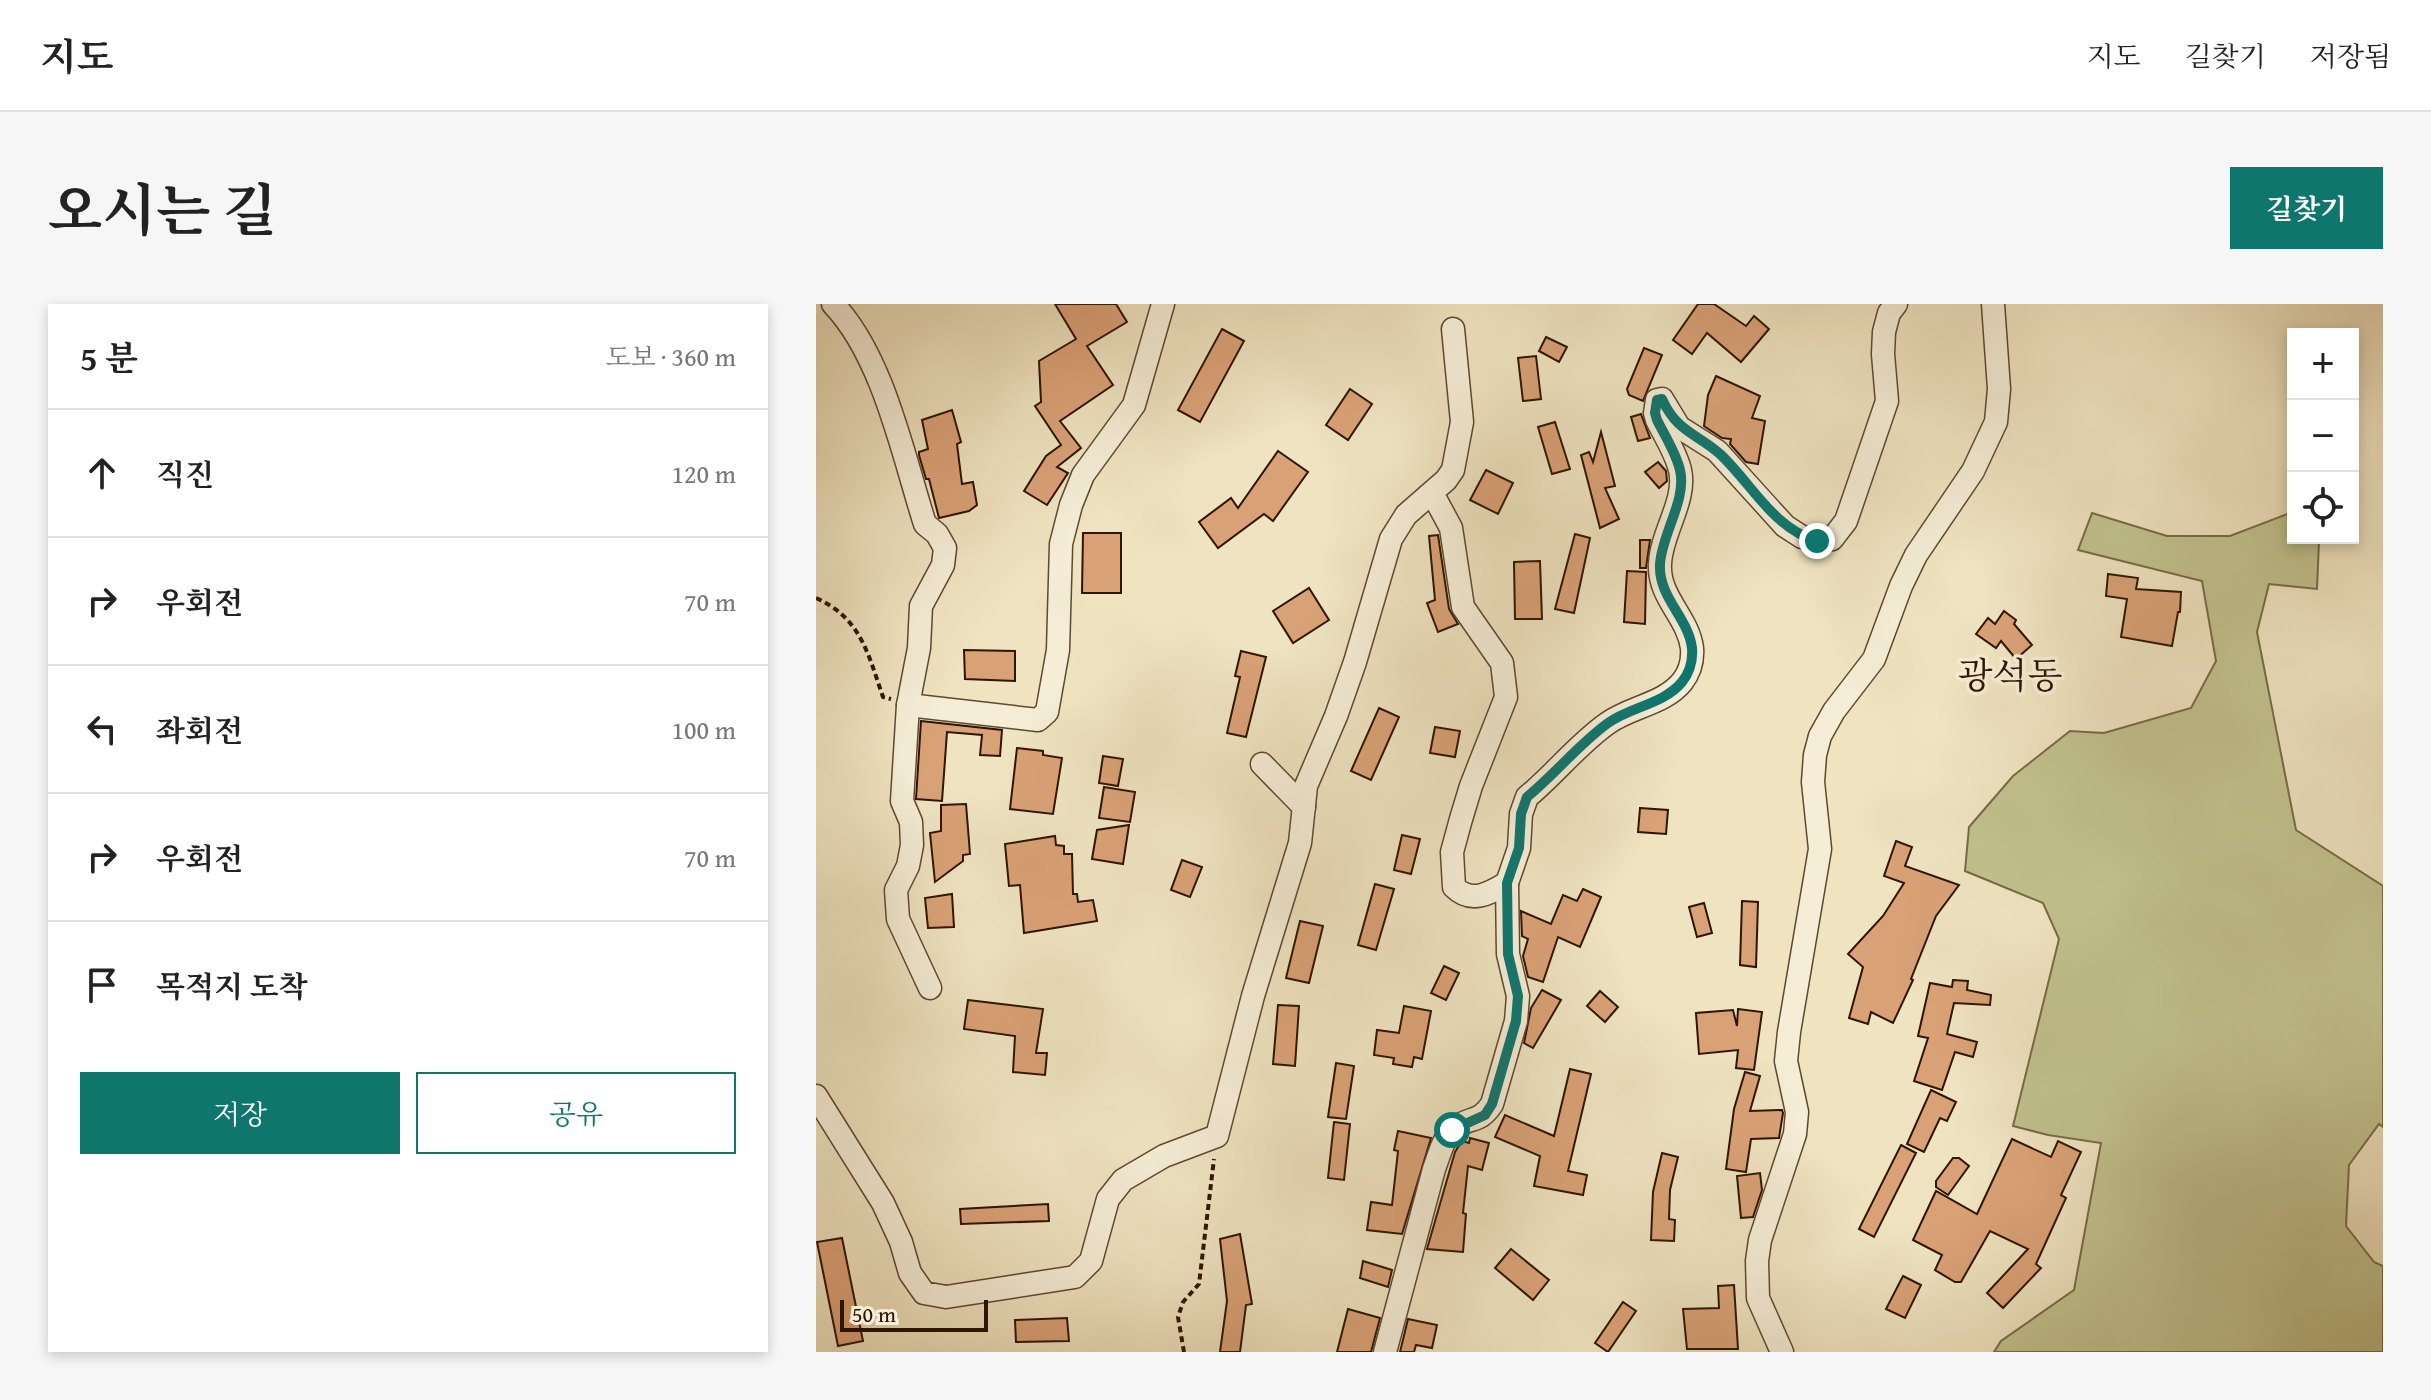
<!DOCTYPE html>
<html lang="ko">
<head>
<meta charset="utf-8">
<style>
	:root { --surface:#fff; --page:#f6f6f6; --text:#222; --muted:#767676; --line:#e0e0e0; --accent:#0f766e }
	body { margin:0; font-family:"Gentium Book Plus","Noto Serif KR",serif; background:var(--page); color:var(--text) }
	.controls { position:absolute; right:24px; top:24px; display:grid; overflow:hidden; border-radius:0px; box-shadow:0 4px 12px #0003 }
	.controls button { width:72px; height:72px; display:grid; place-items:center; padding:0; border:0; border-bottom:2px solid var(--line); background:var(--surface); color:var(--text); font:40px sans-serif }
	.scale { position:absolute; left:24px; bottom:20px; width:148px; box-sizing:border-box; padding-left:8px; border:4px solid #2f1400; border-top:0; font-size:22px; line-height:28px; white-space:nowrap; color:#2f1400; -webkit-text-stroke:6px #f5edd6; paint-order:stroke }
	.stop { position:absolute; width:24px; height:24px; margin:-18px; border:6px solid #0f766e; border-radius:50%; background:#fff }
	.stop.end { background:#0f766e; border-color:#fff; box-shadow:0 2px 8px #0008 }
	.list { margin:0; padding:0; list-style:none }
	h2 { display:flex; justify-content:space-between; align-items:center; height:104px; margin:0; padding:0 32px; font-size:34px }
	h2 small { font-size:26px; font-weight:400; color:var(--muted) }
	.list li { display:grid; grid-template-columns:52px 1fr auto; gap:24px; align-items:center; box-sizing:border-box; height:128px; padding:0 32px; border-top:2px solid var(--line) }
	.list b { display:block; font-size:30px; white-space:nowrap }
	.list em { font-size:26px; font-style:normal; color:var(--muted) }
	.actions { display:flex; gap:16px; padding:24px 32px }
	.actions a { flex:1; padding:18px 0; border:2px solid var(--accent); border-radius:0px; text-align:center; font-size:28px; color:var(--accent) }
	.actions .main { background:var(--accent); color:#fff }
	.icon { flex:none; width:44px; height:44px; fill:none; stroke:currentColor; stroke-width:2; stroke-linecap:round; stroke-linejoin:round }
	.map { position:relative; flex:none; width:1567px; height:1048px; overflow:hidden; border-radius:0px }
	header { display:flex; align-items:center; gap:48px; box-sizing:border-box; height:112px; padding:0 40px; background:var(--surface); border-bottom:2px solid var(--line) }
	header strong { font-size:38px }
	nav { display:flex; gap:44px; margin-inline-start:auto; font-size:28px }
	.intro { display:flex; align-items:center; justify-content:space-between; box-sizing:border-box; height:192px; padding:0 48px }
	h1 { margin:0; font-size:56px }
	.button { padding:20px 36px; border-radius:0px; background:var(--accent); color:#fff; font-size:28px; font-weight:700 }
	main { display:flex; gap:48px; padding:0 48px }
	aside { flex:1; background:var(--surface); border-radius:0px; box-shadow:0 4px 12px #0003 }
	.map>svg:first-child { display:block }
	.green { fill:#c1c18d; stroke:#786a46; stroke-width:2 }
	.building { fill:#d9a176; stroke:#2f1400; stroke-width:2 }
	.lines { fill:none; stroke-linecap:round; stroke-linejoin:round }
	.street-casing { stroke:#5f4830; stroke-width:25 }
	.path { stroke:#2f1400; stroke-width:4; stroke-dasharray:6 4; stroke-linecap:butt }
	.street { stroke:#f5edd6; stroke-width:22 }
	.route { stroke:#0f766e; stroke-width:10 }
	.labels { text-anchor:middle; stroke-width:7; stroke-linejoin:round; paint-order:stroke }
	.quarter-label { font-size:36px; fill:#2f1400; stroke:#f5edd6 }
</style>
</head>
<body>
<header>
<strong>지도</strong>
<nav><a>지도</a><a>길찾기</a><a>저장됨</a></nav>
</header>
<div class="intro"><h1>오시는 길</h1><a class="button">길찾기</a></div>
<main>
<aside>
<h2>5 분<small>도보 · 360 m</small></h2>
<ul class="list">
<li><svg class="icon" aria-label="ahead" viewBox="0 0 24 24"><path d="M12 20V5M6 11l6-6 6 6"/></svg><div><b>직진</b></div><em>120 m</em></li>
<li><svg class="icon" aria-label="right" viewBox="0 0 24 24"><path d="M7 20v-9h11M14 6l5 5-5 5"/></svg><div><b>우회전</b></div><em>70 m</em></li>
<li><svg class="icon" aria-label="left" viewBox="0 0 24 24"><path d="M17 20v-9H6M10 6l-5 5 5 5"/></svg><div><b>좌회전</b></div><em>100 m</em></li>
<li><svg class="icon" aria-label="right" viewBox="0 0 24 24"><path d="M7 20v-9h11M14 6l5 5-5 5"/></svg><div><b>우회전</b></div><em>70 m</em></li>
<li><svg class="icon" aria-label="arrive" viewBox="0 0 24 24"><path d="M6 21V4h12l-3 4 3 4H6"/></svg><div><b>목적지 도착</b></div></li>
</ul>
<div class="actions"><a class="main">저장</a><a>공유</a></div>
</aside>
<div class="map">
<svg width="1567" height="1048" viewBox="0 0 1567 1048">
	<rect width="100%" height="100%" fill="#efe3c0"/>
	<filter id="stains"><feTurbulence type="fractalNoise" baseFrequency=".0025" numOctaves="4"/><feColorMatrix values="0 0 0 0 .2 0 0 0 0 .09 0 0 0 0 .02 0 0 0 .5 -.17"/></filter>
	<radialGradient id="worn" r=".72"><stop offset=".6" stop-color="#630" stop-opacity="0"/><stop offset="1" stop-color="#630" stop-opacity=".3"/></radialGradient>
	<polygon class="green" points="1276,209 1351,232 1414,232 1474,209 1477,212 1477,234 1500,234 1503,237 1501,285 1453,280 1441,328 1480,526 1567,582 1567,823 1563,820 1533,861 1530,922 1558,958 1567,962 1567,1048 1178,1048 1185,1037 1258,986 1285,839 1232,831 1197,822 1243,635 1227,599 1149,567 1153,523 1197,472 1254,427 1288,429 1375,404 1400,357 1386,277 1262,246"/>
	<g class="building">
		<polygon points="239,0 300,0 311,18 271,42 297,81 244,117 265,144 241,163 252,169 231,201 208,187 230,152 245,141 219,102 225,98 223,57 260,35"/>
		<polygon points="882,0 898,0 930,22 938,12 953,25 925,58 891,29 876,50 857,36"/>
		<polygon points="406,25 428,37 384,118 362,106"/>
		<polygon points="730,33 751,43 743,58 723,47"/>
		<polygon points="828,44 846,51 827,97 813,91 811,85"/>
		<polygon points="720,52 725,95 707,97 702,54"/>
		<polygon points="900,72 944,92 936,114 949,117 942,160 930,158 914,140 915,135 906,134 888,122 892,91"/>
		<polygon points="534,85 556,100 532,136 510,121"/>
		<polygon points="136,106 145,138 141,140 146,180 157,178 161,201 153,207 123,214 113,175 110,175 103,151 103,148 112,145 106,116"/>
		<polygon points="825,110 834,134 822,137 815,113"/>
		<polygon points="739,118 754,165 736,170 722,123"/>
		<polygon points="785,128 799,182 789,184 803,215 784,224 765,151 773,148 777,158"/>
		<polygon points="462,147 492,168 457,217 448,210 402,244 383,218 415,194 422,204"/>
		<polygon points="842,158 850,167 851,177 843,184 829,168"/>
		<polygon points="670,166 697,179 682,210 654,196"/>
		<polygon points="267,229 305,229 305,289 266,289"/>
		<polygon points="759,230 774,234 758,309 739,305"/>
		<polygon points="622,231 633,305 642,320 622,328 611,299 619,296 613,232"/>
		<polygon points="824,236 834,236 830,264 824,264"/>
		<polygon points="724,257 726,315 699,315 698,258"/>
		<polygon points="811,267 830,268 829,320 808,318"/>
		<polygon points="1292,270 1322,274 1320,285 1365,288 1364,308 1362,308 1356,342 1305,333 1311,295 1290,292"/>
		<polygon points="493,284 513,316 477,339 457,307"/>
		<polygon points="1188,307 1200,316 1198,320 1216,341 1200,355 1185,337 1180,344 1160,330 1172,314 1179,320"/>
		<polygon points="148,346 199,347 199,377 149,375"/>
		<polygon points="425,347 450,353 430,433 411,429 424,373 419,372"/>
		<polygon points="563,404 583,413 555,476 535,467"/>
		<polygon points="105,417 186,426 184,452 164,451 166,431 131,428 126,497 100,495"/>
		<polygon points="619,423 644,427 639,453 614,449"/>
		<polygon points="201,444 227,447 227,451 246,454 237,510 194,505"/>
		<polygon points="287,452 307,455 302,482 283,479"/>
		<polygon points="288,483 319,488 314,518 283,514"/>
		<polygon points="150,500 154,550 147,551 147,557 119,578 114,529 125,527 125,501"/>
		<polygon points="824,504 852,506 850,530 822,528"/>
		<polygon points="313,521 307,560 276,555 281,526"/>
		<polygon points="586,531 604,535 595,570 578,566"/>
		<polygon points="239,532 240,541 248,542 248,550 256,550 257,590 261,590 262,598 277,596 281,617 208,629 204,581 193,582 189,540"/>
		<polygon points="1080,537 1096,543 1089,562 1143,581 1120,612 1095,675 1097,676 1077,719 1055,708 1052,720 1033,714 1047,663 1032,650 1067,612 1088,579 1068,572"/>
		<polygon points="366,556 386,563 374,593 355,586"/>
		<polygon points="559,580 578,585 560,646 542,641"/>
		<polygon points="767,585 785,593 764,643 742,633 727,678 712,673 707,652 712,635 706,632 705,607 735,620 747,591 761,597"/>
		<polygon points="136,590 138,623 112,624 109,594"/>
		<polygon points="926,597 942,598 940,663 924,661"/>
		<polygon points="888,599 896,629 881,633 873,603"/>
		<polygon points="484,617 507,622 493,679 470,674"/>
		<polygon points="628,662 643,669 630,696 615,689"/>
		<polygon points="1137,676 1152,677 1151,686 1175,691 1174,701 1138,699 1131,730 1161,738 1157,753 1139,748 1126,786 1098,777 1112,734 1102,732 1114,679 1136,683"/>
		<polygon points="726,686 745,696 717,744 708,739 715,704"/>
		<polygon points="784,687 802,703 789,718 771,702"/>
		<polygon points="152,696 227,705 220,749 231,749 229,771 197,768 199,732 148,725"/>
		<polygon points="462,701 483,702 479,762 457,760"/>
		<polygon points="588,702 615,707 606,755 598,753 596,763 577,760 578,754 558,751 561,726 583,729"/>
		<polygon points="922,705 946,708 938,766 920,764 922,746 883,750 880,709 917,706 921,722"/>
		<polygon points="520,759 538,762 530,815 512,813"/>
		<polygon points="754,765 775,770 752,867 771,871 767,891 718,882 724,852 679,833 689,811 738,832"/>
		<polygon points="929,768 944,772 934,807 966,806 967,809 963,834 935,835 930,868 910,865 918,805"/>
		<polygon points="1115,786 1140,798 1131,817 1124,814 1108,848 1091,840"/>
		<polygon points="518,818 534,820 528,876 512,874"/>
		<polygon points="582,827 615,834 586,930 551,926 555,898 576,901 582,847 578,846"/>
		<polygon points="654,834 673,839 666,866 652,862 647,909 650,910 647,948 611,945 639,848 646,837 653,839"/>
		<polygon points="1196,835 1235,853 1242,837 1265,848 1245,891 1250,894 1220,960 1225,964 1187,1004 1171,989 1212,945 1174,927 1145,978 1139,978 1119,966 1126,951 1097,936 1120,887 1161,910"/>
		<polygon points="1085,841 1100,849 1058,933 1043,925"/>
		<polygon points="846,849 862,853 854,886 853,915 859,916 858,937 835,936 837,888"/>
		<polygon points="1137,854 1143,854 1153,862 1132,891 1120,883 1120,877"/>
		<polygon points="944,869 946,886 937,913 925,914 921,872"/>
		<polygon points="232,900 233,917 145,920 144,905"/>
		<polygon points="424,930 436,1000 430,1001 424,1048 404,1048 411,997 404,935"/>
		<polygon points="26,934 47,1037 22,1042 1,938"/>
		<polygon points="695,945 733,976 717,996 679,964"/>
		<polygon points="547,957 576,966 572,983 544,974"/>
		<polygon points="1087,972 1105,981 1089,1014 1070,1005"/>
		<polygon points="918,981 922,1045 871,1045 867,1005 903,1004 902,982"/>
		<polygon points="807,998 820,1007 792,1048 779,1039"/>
		<polygon points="532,1005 564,1014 555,1048 521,1048"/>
		<polygon points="251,1014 253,1037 200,1038 199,1016"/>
		<polygon points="592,1015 621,1021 616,1044 600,1041 598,1048 584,1048"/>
	</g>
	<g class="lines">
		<g class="street-casing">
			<g id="street">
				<path d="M17,0C67,52 87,151 109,220L121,230L129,244L127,261L105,302L103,344L92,401L222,416L231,408L242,346L245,240L255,201L267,171L318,101L347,0"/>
				<path d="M612,192L621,198L635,224L647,303L686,359L690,393L655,482L645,515L636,548L638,583C655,600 673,590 691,579"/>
				<polyline points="92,401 86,497 95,518 96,541 92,562 80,586 82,615 114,684"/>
				<polyline points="446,460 488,503"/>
				<polyline points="0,792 67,899 85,938 94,969 108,989 130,993 259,973 275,957 292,895 307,876 348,852 401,832 437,692 484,539 490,482 520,412 539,358 575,235 590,211 630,176 637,166 646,118 637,25"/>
				<path d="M569,1048L618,865C623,852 627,833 639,824C654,812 663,820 676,800L700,717L702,692L692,650L691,579L703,544L705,510L711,493C739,470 762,440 792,419C814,403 848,400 866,378C874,368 877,357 876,344C872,313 842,293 844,260C845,229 871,196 864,166C860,149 849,132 841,116L839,109L841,96L846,95L863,123L901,147L969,222L986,233L1001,237L1016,235L1030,217L1071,97L1067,50L1068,28L1073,9L1080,0"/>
				<polyline points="966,1048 942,994 941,957 944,936 979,830 981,808 970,757 973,728 1004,545 997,478 999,451 1004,432 1018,407 1058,355 1085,282 1100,251 1157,167 1180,118 1183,85 1177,0"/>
			</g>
		</g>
		<g class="path">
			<path d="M0,294C45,314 52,350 67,393L75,395"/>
			<polyline points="368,1048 362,1013 367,998 383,980 398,855"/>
		</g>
		<use href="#street" class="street"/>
	</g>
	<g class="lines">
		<path class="route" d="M636,826L669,811L676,800L700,717L702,692L692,650L691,579L703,544L705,510L711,493C739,470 763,440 792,419C814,403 848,400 866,378C874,368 877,357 876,344C872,313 842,293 844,260C846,229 871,196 864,166C860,149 849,132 841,116L839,109L841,96L846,95C861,128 880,129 904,150C936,180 957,224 1001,237"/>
	</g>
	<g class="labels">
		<g class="quarter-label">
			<text x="1194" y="384">광석동</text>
		</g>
	</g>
	<rect width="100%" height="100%" filter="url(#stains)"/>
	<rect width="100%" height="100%" fill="url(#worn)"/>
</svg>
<div class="controls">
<button>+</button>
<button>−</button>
<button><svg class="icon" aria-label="locate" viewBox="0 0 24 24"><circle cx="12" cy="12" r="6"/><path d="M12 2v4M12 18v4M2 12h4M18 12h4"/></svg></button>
</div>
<div class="scale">50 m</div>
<div class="stop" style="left:636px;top:826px"></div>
<div class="stop end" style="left:1001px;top:237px"></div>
</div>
</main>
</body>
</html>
